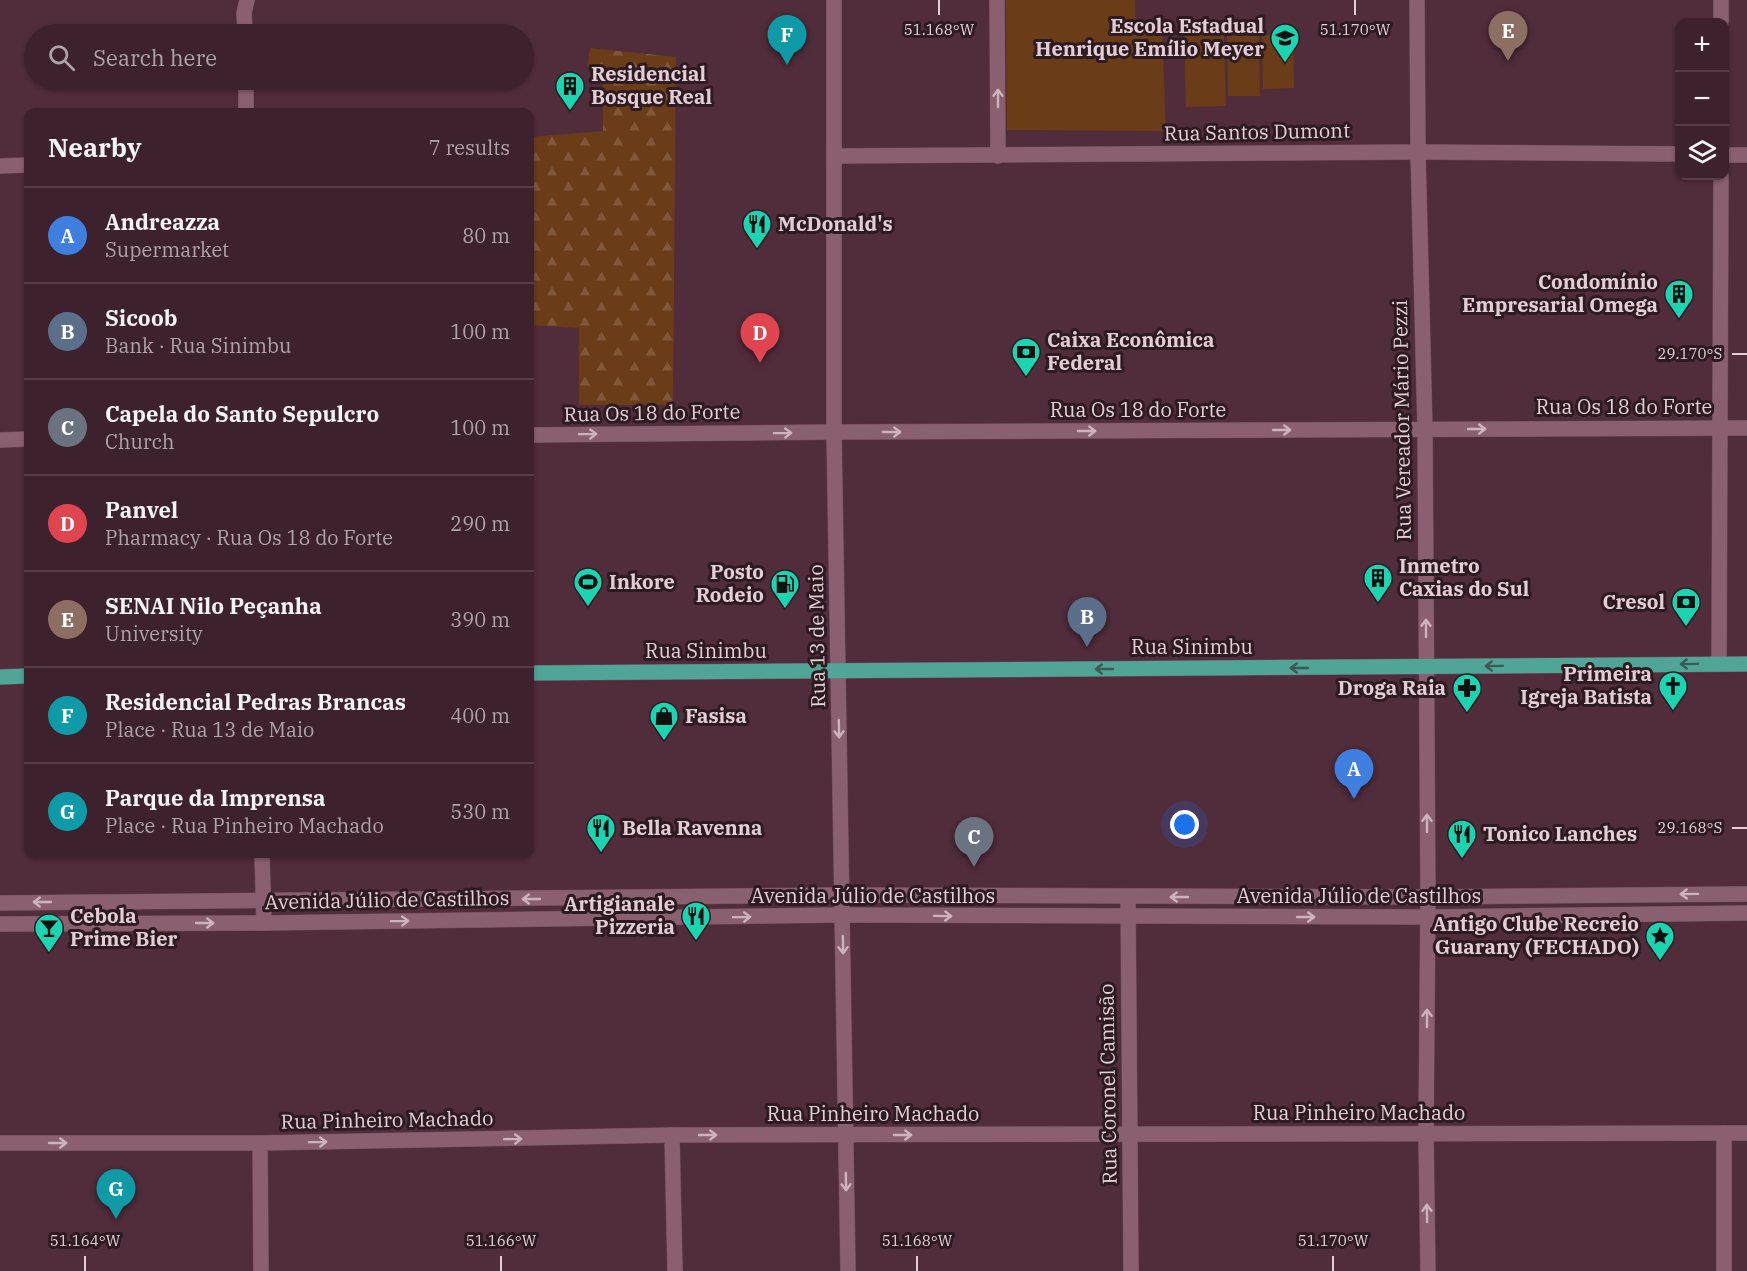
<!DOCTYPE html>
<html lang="en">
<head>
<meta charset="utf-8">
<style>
	:root { --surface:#3d212c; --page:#482e38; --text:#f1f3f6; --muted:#ada3a9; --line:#563e48; --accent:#1a73e8 }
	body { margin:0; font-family:"IBM Plex Serif",serif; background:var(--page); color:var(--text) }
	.controls { position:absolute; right:18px; top:18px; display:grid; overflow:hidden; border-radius:12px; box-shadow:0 2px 4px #0004 }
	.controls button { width:54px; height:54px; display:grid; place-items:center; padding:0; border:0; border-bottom:2px solid var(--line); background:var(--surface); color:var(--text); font:30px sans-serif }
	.you { position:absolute; left:1185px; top:825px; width:21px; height:21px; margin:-15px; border:4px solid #fff; border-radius:50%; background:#1a73e8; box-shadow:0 0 0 9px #1a73e833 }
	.badge { display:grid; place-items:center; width:39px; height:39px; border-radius:50%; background:var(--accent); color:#fff; font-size:20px; font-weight:700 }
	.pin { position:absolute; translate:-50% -50px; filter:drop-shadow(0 2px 3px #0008) }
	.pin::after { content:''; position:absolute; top:32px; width:21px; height:18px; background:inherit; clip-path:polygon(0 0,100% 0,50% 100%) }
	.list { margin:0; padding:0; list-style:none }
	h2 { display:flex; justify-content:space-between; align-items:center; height:78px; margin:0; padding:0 24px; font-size:26px }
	h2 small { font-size:20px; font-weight:400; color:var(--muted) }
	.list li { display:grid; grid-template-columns:39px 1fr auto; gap:18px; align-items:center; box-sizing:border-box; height:96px; padding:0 24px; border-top:2px solid var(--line) }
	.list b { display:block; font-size:22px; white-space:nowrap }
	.list p { margin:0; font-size:20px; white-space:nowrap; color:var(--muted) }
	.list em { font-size:20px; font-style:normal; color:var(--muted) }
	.icon { flex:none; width:33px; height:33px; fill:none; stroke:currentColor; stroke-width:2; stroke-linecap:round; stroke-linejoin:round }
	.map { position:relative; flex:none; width:1747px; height:1271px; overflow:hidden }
	.search { position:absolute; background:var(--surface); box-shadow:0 2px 4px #0004; left:24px; top:24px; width:510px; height:66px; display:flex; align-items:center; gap:15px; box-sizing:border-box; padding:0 21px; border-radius:33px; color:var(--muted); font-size:22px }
	.panel { position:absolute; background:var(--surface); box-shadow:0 2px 4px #0004; left:24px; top:108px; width:510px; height:750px; border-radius:12px }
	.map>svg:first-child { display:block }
	.green { fill:#6b3c18 }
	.forest { fill:url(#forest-firs) }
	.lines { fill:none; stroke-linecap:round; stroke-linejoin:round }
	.minor-casing { stroke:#6a4b58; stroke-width:16 }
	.tertiary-casing { stroke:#6a4b58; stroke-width:16 }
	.primary-casing { stroke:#6a4b58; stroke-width:16 }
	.minor { stroke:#8a6070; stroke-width:15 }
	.tertiary { stroke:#8a6070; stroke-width:15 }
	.primary { stroke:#50a597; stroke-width:15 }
	.oneway { stroke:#ceb2bc }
	.oneway2 { stroke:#3c5956 }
	.ticks { fill:none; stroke:#e5cdd5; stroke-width:2 }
	.labels { text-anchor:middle; stroke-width:6; stroke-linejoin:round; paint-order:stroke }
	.poi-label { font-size:20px; font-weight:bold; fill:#e5cdd5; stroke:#2c1b21; text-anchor:start }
	.street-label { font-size:20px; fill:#e5cdd5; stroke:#2c1b21 }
	.ticks-label { font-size:15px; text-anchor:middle; fill:#e5cdd5; stroke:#2c1b21; stroke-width:6; stroke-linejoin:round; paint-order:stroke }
</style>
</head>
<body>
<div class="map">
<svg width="1747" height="1271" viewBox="0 0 1747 1271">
	<defs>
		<pattern id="forest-firs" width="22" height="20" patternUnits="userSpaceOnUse" patternTransform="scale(1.5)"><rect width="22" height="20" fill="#6b3c18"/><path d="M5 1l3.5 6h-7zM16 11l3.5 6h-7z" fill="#805739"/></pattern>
	</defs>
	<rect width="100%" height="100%" fill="#512c3b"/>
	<g class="green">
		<polygon points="1006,0 1135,0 1136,28 1162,28 1166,131 1007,130"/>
		<polygon points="1293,34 1294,88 1263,89 1262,35"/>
		<polygon points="1224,35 1226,106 1186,107 1184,36"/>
		<polygon points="1227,36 1259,36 1260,96 1228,96"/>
	</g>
	<polygon class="forest" points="590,48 676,57 673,405 579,405 579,328 530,325 530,137 603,131 603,85 588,67"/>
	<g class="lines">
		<g class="minor-casing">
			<g id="minor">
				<polyline points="834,0 834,432 848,1271"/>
				<polyline points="997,0 998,156"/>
				<polyline points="1417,0 1418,152 1425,429 1428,897 1426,1134 1428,1271"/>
				<polyline points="1721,0 1721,22"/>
				<polyline points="245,34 244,13 247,0"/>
				<polyline points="246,80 246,112"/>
				<polyline points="1724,155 1747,155"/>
				<polyline points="835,156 1418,152 1680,154"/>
				<polyline points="0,166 28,165"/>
				<polyline points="530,435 834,432"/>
				<polyline points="0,440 28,439"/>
				<polyline points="1719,664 1721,176"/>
				<polyline points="262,854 264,923"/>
				<polyline points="1128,897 1131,1271"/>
				<polyline points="672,1135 675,1271"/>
				<polyline points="0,1143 260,1143"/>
				<polyline points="1724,1271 1724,1133"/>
			</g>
		</g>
		<g class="tertiary-casing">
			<g id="tertiary">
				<polyline points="834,432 1747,428"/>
				<polyline points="0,903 842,895 1428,897 1747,894"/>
				<polyline points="0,924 264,923 842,915 1427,917 1747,913"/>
				<polyline points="261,1271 260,1143 672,1135 1747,1133"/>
			</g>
		</g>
		<g class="primary-casing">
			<g id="primary">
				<polyline points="530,673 1747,664"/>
				<polyline points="0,677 28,676"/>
			</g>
		</g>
		<use href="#minor" class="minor"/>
		<use href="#tertiary" class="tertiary"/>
		<use href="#primary" class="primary"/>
	</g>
	<defs><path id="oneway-shaft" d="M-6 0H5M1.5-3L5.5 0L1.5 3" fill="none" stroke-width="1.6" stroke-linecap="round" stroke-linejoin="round" transform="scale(1.5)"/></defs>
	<g class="oneway">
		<use href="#oneway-shaft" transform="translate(998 98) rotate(-90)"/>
		<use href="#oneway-shaft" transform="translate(1477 429)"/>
		<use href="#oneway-shaft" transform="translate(1282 430)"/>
		<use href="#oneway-shaft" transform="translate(1087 431)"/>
		<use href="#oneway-shaft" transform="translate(892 432)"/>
		<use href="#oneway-shaft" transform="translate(783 433) rotate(-1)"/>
		<use href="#oneway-shaft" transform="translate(588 434) rotate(-1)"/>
		<use href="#oneway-shaft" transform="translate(1426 628) rotate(-90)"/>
		<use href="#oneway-shaft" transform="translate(839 729) rotate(89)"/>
		<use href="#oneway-shaft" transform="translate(1427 823) rotate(-90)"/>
		<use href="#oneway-shaft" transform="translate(1689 894) rotate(179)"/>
		<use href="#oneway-shaft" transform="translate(1179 897) rotate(-180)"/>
		<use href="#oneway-shaft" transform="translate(531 899) rotate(180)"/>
		<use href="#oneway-shaft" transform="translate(42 902) rotate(180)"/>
		<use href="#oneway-shaft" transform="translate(943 916) rotate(1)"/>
		<use href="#oneway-shaft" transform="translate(742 917) rotate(-1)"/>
		<use href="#oneway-shaft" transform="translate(1306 917)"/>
		<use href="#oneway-shaft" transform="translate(400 921) rotate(-1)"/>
		<use href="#oneway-shaft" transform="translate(205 923)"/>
		<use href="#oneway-shaft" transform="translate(843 945) rotate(89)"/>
		<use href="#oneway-shaft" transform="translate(1427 1018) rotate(-90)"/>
		<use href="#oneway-shaft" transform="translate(708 1135)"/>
		<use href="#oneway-shaft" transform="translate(903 1135)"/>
		<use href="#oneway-shaft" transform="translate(513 1139) rotate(-1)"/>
		<use href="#oneway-shaft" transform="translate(318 1142) rotate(-1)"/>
		<use href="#oneway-shaft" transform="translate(58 1143)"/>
		<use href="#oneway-shaft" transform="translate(846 1182) rotate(89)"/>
		<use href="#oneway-shaft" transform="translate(1427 1213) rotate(-91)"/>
	</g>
	<g class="oneway2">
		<use href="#oneway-shaft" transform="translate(1689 664) rotate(179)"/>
		<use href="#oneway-shaft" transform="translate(1494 666) rotate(179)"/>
		<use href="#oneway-shaft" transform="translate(1299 668) rotate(180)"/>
		<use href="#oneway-shaft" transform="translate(1104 669) rotate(180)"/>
	</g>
	<path class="ticks" d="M939,15V0M1355,15V0M1732,354H1747M1732,828H1747M85,1271V1256M501,1271V1256M917,1271V1256M1333,1271V1256"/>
	<defs>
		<g id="school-pin" transform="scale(1.5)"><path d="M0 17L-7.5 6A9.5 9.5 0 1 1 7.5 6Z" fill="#1bd5b1" stroke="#2c1b21"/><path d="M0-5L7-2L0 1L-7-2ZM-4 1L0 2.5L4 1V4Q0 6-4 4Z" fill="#111"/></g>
		<g id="building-pin" transform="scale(1.5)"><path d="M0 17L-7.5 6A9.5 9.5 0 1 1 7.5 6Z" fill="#1bd5b1" stroke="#2c1b21"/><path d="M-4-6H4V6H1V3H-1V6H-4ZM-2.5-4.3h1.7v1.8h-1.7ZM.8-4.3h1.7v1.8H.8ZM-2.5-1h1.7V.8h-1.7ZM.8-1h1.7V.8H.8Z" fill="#111"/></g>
		<g id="restaurant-pin" transform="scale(1.5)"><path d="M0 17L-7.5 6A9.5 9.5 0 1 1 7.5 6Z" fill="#1bd5b1" stroke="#2c1b21"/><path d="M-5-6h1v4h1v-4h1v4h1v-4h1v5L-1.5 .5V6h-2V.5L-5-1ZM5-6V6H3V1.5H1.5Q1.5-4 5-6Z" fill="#111"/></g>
		<g id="bank-pin" transform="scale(1.5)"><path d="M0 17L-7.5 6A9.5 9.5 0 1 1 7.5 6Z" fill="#1bd5b1" stroke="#2c1b21"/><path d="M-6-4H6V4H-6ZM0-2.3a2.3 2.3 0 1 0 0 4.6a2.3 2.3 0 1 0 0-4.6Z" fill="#111"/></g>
		<g id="stadium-pin" transform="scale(1.5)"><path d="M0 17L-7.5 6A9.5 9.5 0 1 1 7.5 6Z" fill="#1bd5b1" stroke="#2c1b21"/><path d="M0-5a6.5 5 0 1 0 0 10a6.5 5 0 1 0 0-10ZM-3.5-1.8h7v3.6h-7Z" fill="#111"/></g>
		<g id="fuel-pin" transform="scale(1.5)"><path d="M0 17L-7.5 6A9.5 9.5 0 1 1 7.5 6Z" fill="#1bd5b1" stroke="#2c1b21"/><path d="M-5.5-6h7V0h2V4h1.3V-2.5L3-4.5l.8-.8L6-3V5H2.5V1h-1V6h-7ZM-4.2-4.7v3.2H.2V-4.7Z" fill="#111"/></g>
		<g id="church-pin" transform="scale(1.5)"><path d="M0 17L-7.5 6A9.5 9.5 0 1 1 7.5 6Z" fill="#1bd5b1" stroke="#2c1b21"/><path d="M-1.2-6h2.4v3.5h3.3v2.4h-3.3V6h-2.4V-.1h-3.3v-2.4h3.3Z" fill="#111"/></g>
		<g id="pharmacy-pin" transform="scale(1.5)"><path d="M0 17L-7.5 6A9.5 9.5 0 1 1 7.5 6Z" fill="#1bd5b1" stroke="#2c1b21"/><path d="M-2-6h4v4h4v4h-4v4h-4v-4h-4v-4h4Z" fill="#111"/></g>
		<g id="shop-pin" transform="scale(1.5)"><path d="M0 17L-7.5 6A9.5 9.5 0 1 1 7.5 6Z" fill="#1bd5b1" stroke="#2c1b21"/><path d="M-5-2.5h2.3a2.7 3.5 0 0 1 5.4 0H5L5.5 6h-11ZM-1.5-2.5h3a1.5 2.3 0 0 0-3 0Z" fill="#111"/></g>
		<g id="bar-pin" transform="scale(1.5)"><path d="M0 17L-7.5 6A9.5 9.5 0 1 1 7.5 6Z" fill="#1bd5b1" stroke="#2c1b21"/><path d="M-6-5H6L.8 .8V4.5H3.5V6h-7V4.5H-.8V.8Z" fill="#111"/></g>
		<g id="sight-pin" transform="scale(1.5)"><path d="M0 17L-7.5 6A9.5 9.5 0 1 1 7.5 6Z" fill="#1bd5b1" stroke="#2c1b21"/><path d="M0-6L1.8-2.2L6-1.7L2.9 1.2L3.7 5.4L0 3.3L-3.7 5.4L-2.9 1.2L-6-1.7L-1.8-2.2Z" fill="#111"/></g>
	</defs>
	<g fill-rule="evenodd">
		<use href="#school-pin" x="1285" y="38"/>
		<use href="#building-pin" x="570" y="86"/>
		<use href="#restaurant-pin" x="757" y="224"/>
		<use href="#building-pin" x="1679" y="294"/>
		<use href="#bank-pin" x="1026" y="352"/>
		<use href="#building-pin" x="1378" y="578"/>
		<use href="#stadium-pin" x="588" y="582"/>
		<use href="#fuel-pin" x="785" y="584"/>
		<use href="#bank-pin" x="1686" y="602"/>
		<use href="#church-pin" x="1673" y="686"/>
		<use href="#pharmacy-pin" x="1467" y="688"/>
		<use href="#shop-pin" x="664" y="716"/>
		<use href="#restaurant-pin" x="601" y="828"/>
		<use href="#restaurant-pin" x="1462" y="834"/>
		<use href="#restaurant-pin" x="696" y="916"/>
		<use href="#bar-pin" x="49" y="928"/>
		<use href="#sight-pin" x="1660" y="936"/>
	</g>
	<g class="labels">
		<g class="poi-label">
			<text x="1264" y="33" text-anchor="end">Escola Estadual<tspan x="1264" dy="23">Henrique Emílio Meyer</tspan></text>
			<text x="591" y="81">Residencial<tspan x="591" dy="23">Bosque Real</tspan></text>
			<text x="778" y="231">McDonald's</text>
			<text x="1658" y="289" text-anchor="end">Condomínio<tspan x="1658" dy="23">Empresarial Omega</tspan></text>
			<text x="1047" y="347">Caixa Econômica<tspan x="1047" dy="23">Federal</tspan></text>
			<text x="1399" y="573">Inmetro<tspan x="1399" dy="23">Caxias do Sul</tspan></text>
			<text x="764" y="579" text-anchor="end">Posto<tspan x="764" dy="23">Rodeio</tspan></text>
			<text x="609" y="589">Inkore</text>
			<text x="1665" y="609" text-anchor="end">Cresol</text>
			<text x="1652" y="681" text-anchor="end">Primeira<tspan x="1652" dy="23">Igreja Batista</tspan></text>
			<text x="1446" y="695" text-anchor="end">Droga Raia</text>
			<text x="685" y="723">Fasisa</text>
			<text x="622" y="835">Bella Ravenna</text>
			<text x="1483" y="841">Tonico Lanches</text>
			<text x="675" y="911" text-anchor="end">Artigianale<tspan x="675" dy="23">Pizzeria</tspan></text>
			<text x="70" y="923">Cebola<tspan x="70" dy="23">Prime Bier</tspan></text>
			<text x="1639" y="931" text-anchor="end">Antigo Clube Recreio<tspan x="1639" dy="23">Guarany (FECHADO)</tspan></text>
		</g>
		<g class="street-label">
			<text transform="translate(1257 132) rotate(-1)" y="7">Rua Santos Dumont</text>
			<text x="1624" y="414">Rua Os 18 do Forte</text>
			<text x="1138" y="417">Rua Os 18 do Forte</text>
			<text transform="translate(652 413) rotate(-1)" y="7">Rua Os 18 do Forte</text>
			<text transform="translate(1402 420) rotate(-91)" y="7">Rua Vereador Mário Pezzi</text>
			<text transform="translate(817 636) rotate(-91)" y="7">Rua 13 de Maio</text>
			<text x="1192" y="654">Rua Sinimbu</text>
			<text x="706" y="658">Rua Sinimbu</text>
			<text x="873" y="903">Avenida Júlio de Castilhos</text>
			<text x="1359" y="903">Avenida Júlio de Castilhos</text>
			<text transform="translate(387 900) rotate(-1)" y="7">Avenida Júlio de Castilhos</text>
			<text transform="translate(1108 1084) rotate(-91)" y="7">Rua Coronel Camisão</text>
			<text x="1359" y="1120">Rua Pinheiro Machado</text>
			<text x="873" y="1121">Rua Pinheiro Machado</text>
			<text transform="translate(387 1120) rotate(-1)" y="7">Rua Pinheiro Machado</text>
		</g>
	</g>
	<g class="ticks-label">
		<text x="939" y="35">51.168°W</text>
		<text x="1355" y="35">51.170°W</text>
		<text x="1690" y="359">29.170°S</text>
		<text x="1690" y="833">29.168°S</text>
		<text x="85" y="1246">51.164°W</text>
		<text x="501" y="1246">51.166°W</text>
		<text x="917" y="1246">51.168°W</text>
		<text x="1333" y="1246">51.170°W</text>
	</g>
</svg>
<div class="controls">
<button>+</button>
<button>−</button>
<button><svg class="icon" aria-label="layers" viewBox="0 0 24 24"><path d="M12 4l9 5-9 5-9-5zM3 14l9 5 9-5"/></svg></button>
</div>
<div class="you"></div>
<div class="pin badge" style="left:1354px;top:799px;background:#3f7fe0">A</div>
<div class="pin badge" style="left:1087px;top:647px;background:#5c6f8a">B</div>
<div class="pin badge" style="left:974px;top:867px;background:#6b7280">C</div>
<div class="pin badge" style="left:760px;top:363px;background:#e0444e">D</div>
<div class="pin badge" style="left:1508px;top:61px;background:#8d6e63">E</div>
<div class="pin badge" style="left:787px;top:65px;background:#0f9aa8">F</div>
<div class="pin badge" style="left:116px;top:1219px;background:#0f9aa8">G</div>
<div class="search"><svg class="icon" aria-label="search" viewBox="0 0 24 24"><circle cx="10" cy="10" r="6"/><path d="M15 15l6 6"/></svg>Search here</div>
<section class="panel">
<h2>Nearby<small>7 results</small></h2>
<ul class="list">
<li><span class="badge" style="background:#3f7fe0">A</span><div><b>Andreazza</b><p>Supermarket</p></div><em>80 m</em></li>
<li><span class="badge" style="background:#5c6f8a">B</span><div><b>Sicoob</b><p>Bank · Rua Sinimbu</p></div><em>100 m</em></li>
<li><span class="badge" style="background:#6b7280">C</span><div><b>Capela do Santo Sepulcro</b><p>Church</p></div><em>100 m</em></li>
<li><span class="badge" style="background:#e0444e">D</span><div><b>Panvel</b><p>Pharmacy · Rua Os 18 do Forte</p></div><em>290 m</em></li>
<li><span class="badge" style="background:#8d6e63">E</span><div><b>SENAI Nilo Peçanha</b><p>University</p></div><em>390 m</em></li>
<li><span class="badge" style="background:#0f9aa8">F</span><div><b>Residencial Pedras Brancas</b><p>Place · Rua 13 de Maio</p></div><em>400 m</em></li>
<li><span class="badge" style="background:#0f9aa8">G</span><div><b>Parque da Imprensa</b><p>Place · Rua Pinheiro Machado</p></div><em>530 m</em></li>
</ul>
</section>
</div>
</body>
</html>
